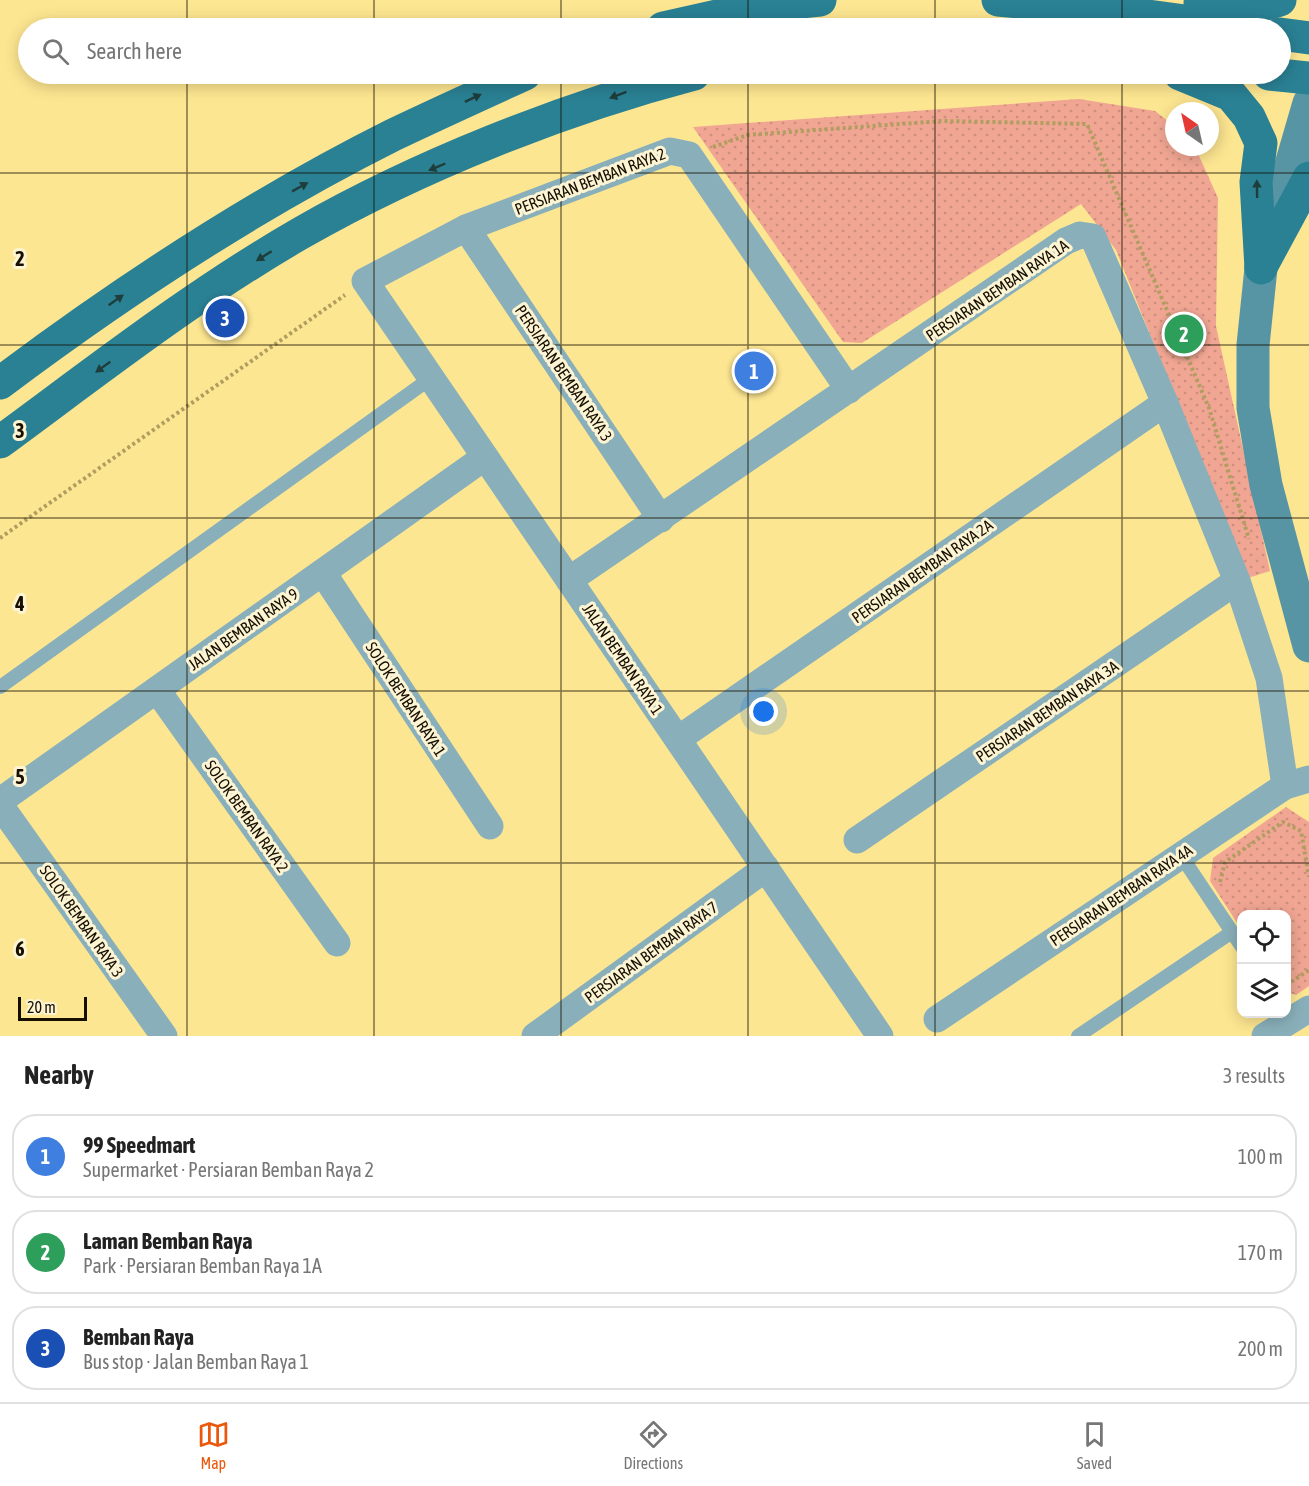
<!DOCTYPE html>
<html lang="en">
<head>
<meta charset="utf-8">
<style>
	:root { --surface:#fff; --page:#f6f6f6; --text:#222; --muted:#767676; --line:#e0e0e0; --accent:#ea580c }
	body { margin:0; font-family:"Asap Condensed",sans-serif; background:var(--page); color:var(--text) }
	.controls { position:absolute; right:18px; bottom:18px; display:grid; overflow:hidden; border-radius:12px; box-shadow:0 3px 15px #0003 }
	.controls button { width:54px; height:54px; display:grid; place-items:center; padding:0; border:0; border-bottom:2px solid var(--line); background:var(--surface); color:var(--text); font:30px sans-serif }
	.compass { position:absolute; left:1165px; top:102px; width:54px; height:54px; border-radius:50%; background:var(--surface); box-shadow:0 3px 15px #0003; rotate:326deg }
	.scale { position:absolute; left:18px; bottom:15px; width:69px; box-sizing:border-box; padding-left:6px; border:3px solid #160f00; border-top:0; font-size:16px; line-height:21px; white-space:nowrap; color:#160f00; -webkit-text-stroke:4px #fdf4d4; paint-order:stroke }
	.you { position:absolute; left:764px; top:712px; width:21px; height:21px; margin:-15px; border:4px solid #fff; border-radius:50%; background:#1a73e8; box-shadow:0 0 0 9px #1a73e833 }
	.badge { display:grid; place-items:center; width:39px; height:39px; border-radius:50%; background:var(--accent); color:#fff; font-size:20px; font-weight:700 }
	.pin { position:absolute; translate:-50% -50%; border:3px solid #fff; box-shadow:0 2px 6px #0006 }
	.list { margin:0; padding:0; list-style:none }
	h2 { display:flex; justify-content:space-between; align-items:center; height:78px; margin:0; padding:0 24px; font-size:26px }
	h2 small { font-size:20px; font-weight:400; color:var(--muted) }
	.list li { display:grid; grid-template-columns:39px 1fr auto; gap:18px; align-items:center; box-sizing:border-box; height:84px; margin:0 12px 12px; padding:0 12px; border:2px solid var(--line); border-radius:24px }
	.list b { display:block; font-size:22px; white-space:nowrap }
	.list p { margin:0; font-size:20px; white-space:nowrap; color:var(--muted) }
	.list em { font-size:20px; font-style:normal; color:var(--muted) }
	.icon { flex:none; width:33px; height:33px; fill:none; stroke:currentColor; stroke-width:2; stroke-linecap:round; stroke-linejoin:round }
	.map { position:relative; flex:none; width:1309px; height:1036px; overflow:hidden }
	.search { position:absolute; background:var(--surface); box-shadow:0 3px 15px #0003; left:18px; right:18px; top:18px; height:66px; display:flex; align-items:center; gap:15px; box-sizing:border-box; padding:0 21px; border-radius:33px; color:var(--muted); font-size:22px }
	.sheet { height:366px; background:var(--surface) }
	nav { display:flex; justify-content:space-around; align-items:center; box-sizing:border-box; height:84px; border-top:2px solid var(--line); background:var(--surface); font-size:16px; color:var(--muted) }
	nav a { display:grid; justify-items:center; gap:3px }
	nav .on { color:var(--accent) }
	.map>svg:first-child { display:block }
	.park { fill:url(#park-dots) }
	.lines { fill:none; stroke-linecap:round; stroke-linejoin:round }
	.path { stroke:#b09e60; stroke-width:4; stroke-dasharray:3 3; stroke-linecap:butt }
	.lane { stroke:#89b0ba; stroke-width:14 }
	.street { stroke:#89b0ba; stroke-width:27 }
	.secondary { stroke:#5795a4; stroke-width:33 }
	.primary { stroke:#2a8194; stroke-width:33 }
	.oneway { fill:#1e3d3b }
	.grid { fill:none; stroke:#160f00; stroke-width:1.5; stroke-opacity:0.55 }
	.labels { text-anchor:middle; stroke-width:6; stroke-linejoin:round; paint-order:stroke }
	.street-label { font-size:16px; fill:#160f00; stroke:#fdf4d4 }
	.grid-label { font-size:20px; text-anchor:middle; font-weight:bold; fill:#160f00; stroke:#fdf4d4; stroke-width:6; stroke-linejoin:round; paint-order:stroke }
</style>
</head>
<body>
<div class="map">
<svg width="1309" height="1036" viewBox="0 0 1309 1036">
	<defs>
		<pattern id="park-dots" width="8" height="8" patternUnits="userSpaceOnUse" patternTransform="scale(1.5)"><rect width="8" height="8" fill="#f1a693"/><path d="M2 2h.1M6 6h.1" fill="none" stroke="#ce8e7d" stroke-width="1.8" stroke-linecap="round"/></pattern>
	</defs>
	<rect width="100%" height="100%" fill="#fde691"/>
	<g class="park">
		<polygon points="1079,99 1155,111 1174,126 1174,147 1195,147 1218,198 1216,326 1270,571 1248,578 1116,250 1081,204 862,343 843,342 693,127"/>
		<polygon points="1286,807 1309,822 1309,986 1296,995 1287,992 1286,914 1242,914 1241,929 1210,881 1213,858"/>
	</g>
	<g class="lines">
		<g class="path">
			<polyline points="713,147 747,135 942,121 1087,124 1209,408 1249,539"/>
			<polyline points="0,538 345,295"/>
			<polyline points="1220,882 1225,862 1283,822 1301,831 1309,877"/>
			<polyline points="1286,983 1288,984 1309,970"/>
		</g>
		<g class="lane">
			<polyline points="0,687 431,378"/>
			<polyline points="1180,854 1242,947"/>
			<polyline points="1078,1036 1232,932"/>
		</g>
		<g class="street">
			<polyline points="466,228 661,519"/>
			<polyline points="849,390 689,155 670,151 466,228 365,281 880,1036"/>
			<polyline points="323,573 490,826"/>
			<polyline points="569,580 1066,241 1080,235 1093,237 1165,403 1237,581 1269,678 1285,786"/>
			<polyline points="157,690 337,943"/>
			<polyline points="678,739 1165,403"/>
			<polyline points="0,801 485,457"/>
			<polyline points="0,805 164,1036"/>
			<polyline points="857,840 1237,581"/>
			<polyline points="937,1019 1285,786 1309,779"/>
			<polyline points="535,1036 766,868"/>
			<polyline points="1265,1036 1309,1009"/>
		</g>
		<polyline class="secondary" points="1309,103 1261,268 1253,345 1253,408 1266,485 1309,646"/>
		<g class="primary">
			<polyline points="998,0 1110,11 1237,28"/>
			<polyline points="1200,3 1253,8 1280,0"/>
			<polyline points="663,28 762,6 820,0"/>
			<polyline points="1280,34 1309,38"/>
			<polyline points="1180,74 1231,95 1249,117 1261,143 1256,182 1261,268"/>
			<polyline points="1269,74 1309,78"/>
			<polyline points="1261,267 1309,178"/>
			<path d="M0,383C124,290 255,204 393,135C437,114 481,94 525,74"/>
			<path d="M0,442C98,370 195,294 301,233C418,166 564,108 694,74"/>
		</g>
	</g>
	<defs><path id="oneway-solid" d="M-6-.8H1V-3.2L6.5 0L1 3.2V.8H-6Z" transform="scale(1.5)"/></defs>
	<g class="oneway">
		<use href="#oneway-solid" transform="translate(618 95) rotate(159)"/>
		<use href="#oneway-solid" transform="translate(473 98) rotate(-25)"/>
		<use href="#oneway-solid" transform="translate(437 167) rotate(157)"/>
		<use href="#oneway-solid" transform="translate(300 187) rotate(-29)"/>
		<use href="#oneway-solid" transform="translate(1257 189) rotate(-91)"/>
		<use href="#oneway-solid" transform="translate(264 256) rotate(148)"/>
		<use href="#oneway-solid" transform="translate(116 300) rotate(-35)"/>
		<use href="#oneway-solid" transform="translate(103 367) rotate(144)"/>
	</g>
	<path class="grid" d="M187,0V28M374,0V28M561,0V28M748,0V28M935,0V28M1122,0V28M187,74V1036M374,74V1036M561,74V1036M748,74V1036M935,74V1036M1122,74V1036M0,173H1309M0,345H1309M0,518H1309M0,691H1309M0,863H1309"/>
	<g class="labels">
		<g class="street-label">
			<text transform="translate(590 181) rotate(-21)" y="6">PERSIARAN BEMBAN RAYA 2</text>
			<text transform="translate(997 290) rotate(-34)" y="6">PERSIARAN BEMBAN RAYA 1A</text>
			<text transform="translate(564 373) rotate(56)" y="6">PERSIARAN BEMBAN RAYA 3</text>
			<text transform="translate(922 571) rotate(-35)" y="6">PERSIARAN BEMBAN RAYA 2A</text>
			<text transform="translate(243 629) rotate(-35)" y="6">JALAN BEMBAN RAYA 9</text>
			<text transform="translate(623 659) rotate(56)" y="6">JALAN BEMBAN RAYA 1</text>
			<text transform="translate(406 699) rotate(57)" y="6">SOLOK BEMBAN RAYA 1</text>
			<text transform="translate(1047 711) rotate(-34)" y="6">PERSIARAN BEMBAN RAYA 3A</text>
			<text transform="translate(247 816) rotate(55)" y="6">SOLOK BEMBAN RAYA 2</text>
			<text transform="translate(1121 895) rotate(-34)" y="6">PERSIARAN BEMBAN RAYA 4A</text>
			<text transform="translate(82 921) rotate(55)" y="6">SOLOK BEMBAN RAYA 3</text>
			<text transform="translate(651 952) rotate(-36)" y="6">PERSIARAN BEMBAN RAYA 7</text>
		</g>
	</g>
	<g class="grid-label">
		<text x="20" y="266">2</text>
		<text x="20" y="438">3</text>
		<text x="20" y="611">4</text>
		<text x="20" y="784">5</text>
		<text x="20" y="956">6</text>
	</g>
</svg>
<div class="controls">
<button><svg class="icon" aria-label="locate" viewBox="0 0 24 24"><circle cx="12" cy="12" r="6"/><path d="M12 2v4M12 18v4M2 12h4M18 12h4"/></svg></button>
<button><svg class="icon" aria-label="layers" viewBox="0 0 24 24"><path d="M12 4l9 5-9 5-9-5zM3 14l9 5 9-5"/></svg></button>
</div>
<svg class="compass" viewBox="-18 -18 36 36"><path d="M0-13l5 13h-10z" fill="#e53935"/><path d="M0 13l5-13h-10z" fill="#767676"/></svg>
<div class="scale">20 m</div>
<div class="you"></div>
<div class="pin badge" style="left:754px;top:371px;background:#3f7fe0">1</div>
<div class="pin badge" style="left:1184px;top:334px;background:#2e9e5b">2</div>
<div class="pin badge" style="left:225px;top:318px;background:#1a4fb4">3</div>
<div class="search"><svg class="icon" aria-label="search" viewBox="0 0 24 24"><circle cx="10" cy="10" r="6"/><path d="M15 15l6 6"/></svg>Search here</div>
</div>
<section class="sheet">
<h2>Nearby<small>3 results</small></h2>
<ul class="list">
<li><span class="badge" style="background:#3f7fe0">1</span><div><b>99 Speedmart</b><p>Supermarket · Persiaran Bemban Raya 2</p></div><em>100 m</em></li>
<li><span class="badge" style="background:#2e9e5b">2</span><div><b>Laman Bemban Raya</b><p>Park · Persiaran Bemban Raya 1A</p></div><em>170 m</em></li>
<li><span class="badge" style="background:#1a4fb4">3</span><div><b>Bemban Raya</b><p>Bus stop · Jalan Bemban Raya 1</p></div><em>200 m</em></li>
</ul>
</section>
<nav>
<a class="on"><svg class="icon" aria-label="map" viewBox="0 0 24 24"><path d="M3 6l6-2 6 2 6-2v14l-6 2-6-2-6 2zM9 4v14M15 6v14"/></svg>Map</a>
<a><svg class="icon" aria-label="directions" viewBox="0 0 24 24"><path d="M12 3l9 9-9 9-9-9zM9 14v-3h6M13 9l2 2-2 2"/></svg>Directions</a>
<a><svg class="icon" aria-label="saved" viewBox="0 0 24 24"><path d="M7 4h10v16l-5-4-5 4z"/></svg>Saved</a>
</nav>
</body>
</html>
